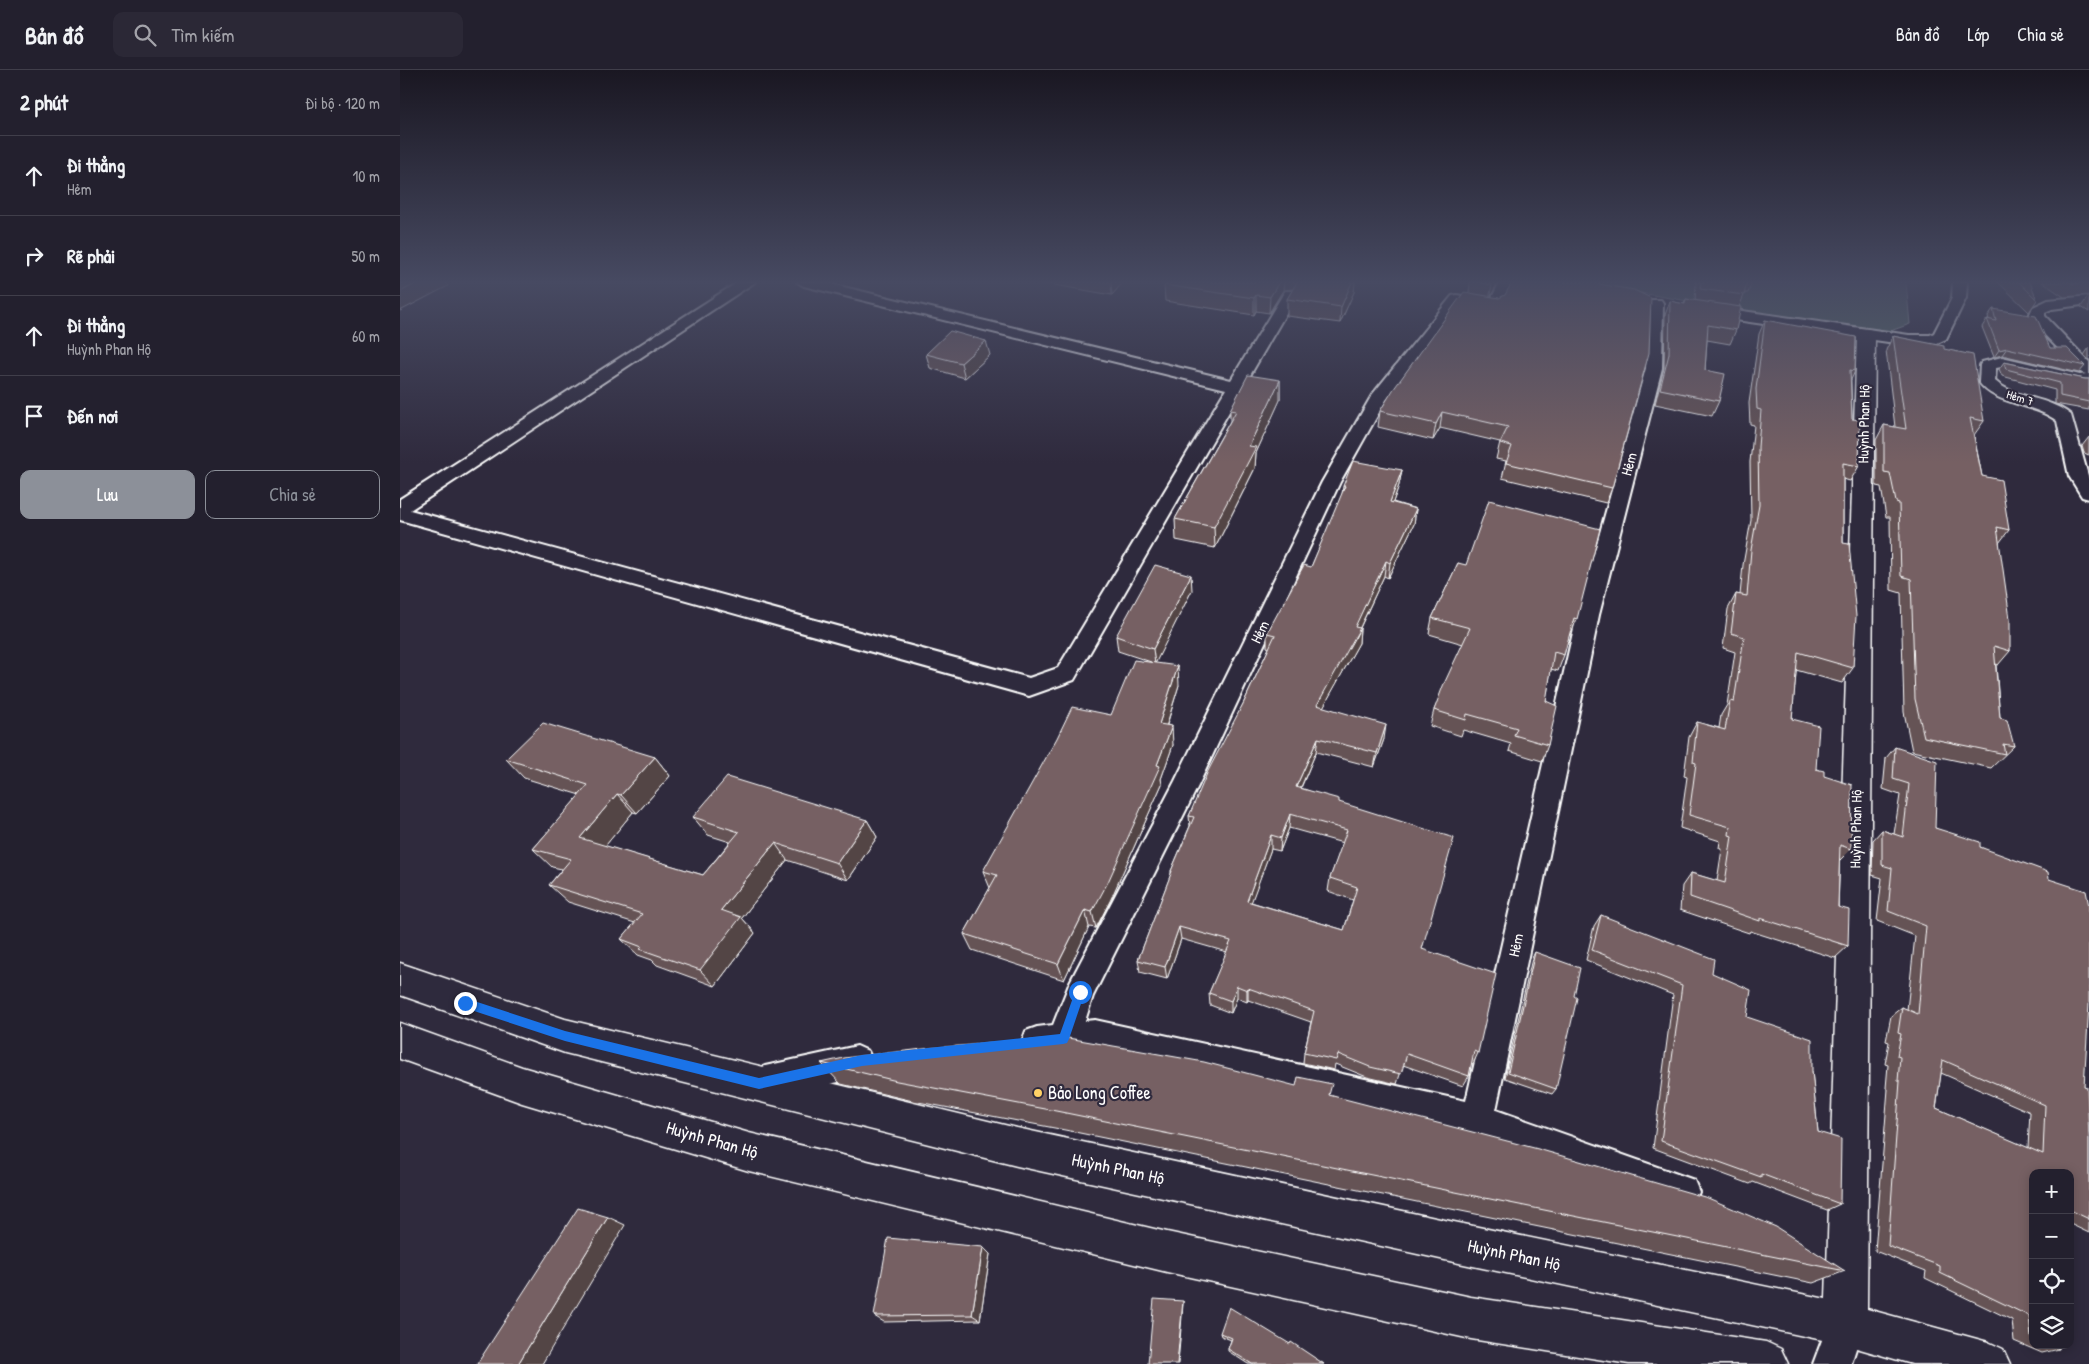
<!DOCTYPE html>
<html lang="vi">
<head>
<meta charset="utf-8">
<style>
	:root { --surface:#23202e; --page:#2b2836; --text:#f1f3f6; --muted:#a3a3aa; --line:#403e4a; --accent:#8c9099 }
	body { margin:0; font-family:"Patrick Hand",sans-serif; background:var(--page); color:var(--text) }
	.controls { position:absolute; right:15px; bottom:15px; display:grid; overflow:hidden; border-radius:10px; box-shadow:0 2px 12px #0003 }
	.controls button { width:45px; height:45px; display:grid; place-items:center; padding:0; border:0; border-bottom:1px solid var(--line); background:var(--surface); color:var(--text); font:25px sans-serif }
	.stop { position:absolute; width:15px; height:15px; margin:-11px; border:4px solid #1a73e8; border-radius:50%; background:#fff }
	.stop.end { background:#1a73e8; border-color:#fff; box-shadow:0 1px 5px #0008 }
	.list { margin:0; padding:0; list-style:none }
	h2 { display:flex; justify-content:space-between; align-items:center; height:65px; margin:0; padding:0 20px; font-size:21px }
	h2 small { font-size:16px; font-weight:400; color:var(--muted) }
	.list li { display:grid; grid-template-columns:32px 1fr auto; gap:15px; align-items:center; box-sizing:border-box; height:80px; padding:0 20px; border-top:1px solid var(--line) }
	.list b { display:block; font-size:19px; white-space:nowrap }
	.list p { margin:0; font-size:16px; white-space:nowrap; color:var(--muted) }
	.list em { font-size:16px; font-style:normal; color:var(--muted) }
	.actions { display:flex; gap:10px; padding:15px 20px }
	.actions a { flex:1; padding:11px 0; border:1px solid var(--accent); border-radius:10px; text-align:center; font-size:18px; color:var(--accent) }
	.actions .main { background:var(--accent); color:#fff }
	.icon { flex:none; width:28px; height:28px; fill:none; stroke:currentColor; stroke-width:2; stroke-linecap:round; stroke-linejoin:round }
	.map { position:relative; flex:none; width:1689px; height:1294px; overflow:hidden }
	header { display:flex; align-items:center; gap:30px; box-sizing:border-box; height:70px; padding:0 25px; background:var(--surface); border-bottom:1px solid var(--line) }
	header strong { font-size:24px }
	nav { display:flex; gap:28px; margin-inline-start:auto; font-size:18px }
	.search { width:350px; height:45px; background:var(--page); display:flex; align-items:center; gap:12px; box-sizing:border-box; padding:0 18px; border-radius:10px; color:var(--muted); font-size:19px }
	main { display:flex }
	aside { flex:1; background:var(--surface) }
	.map>svg:first-child { display:block }
	.green { fill:#596d66; stroke:#acb6b2 }
	.lines { fill:none; stroke-linecap:round; stroke-linejoin:round }
	.street-casing { stroke:#fff; stroke-width:4 }
	.secondary-casing { stroke:#fff; stroke-width:3 }
	.street { fill:#2f2a3d; fill-rule:evenodd }
	.secondary { fill:#2f2a3d; fill-rule:evenodd }
	.wall { fill:#655355; stroke:#fff; fill-rule:evenodd }
	.shaded-wall { fill:#534445; stroke:#fff }
	.building { fill:#766163; stroke:#fff; fill-rule:evenodd }
	.route { fill:#1a73e8 }
	.poi-dot { fill:#ffd166; stroke:#2f2a3d; stroke-width:2 }
	.labels { text-anchor:middle; stroke-width:4.5; stroke-linejoin:round; paint-order:stroke }
	.far-street-label { font-size:12px; fill:#fff; stroke:#2f2a3d }
	.street-label { font-size:15px; fill:#fff; stroke:#2f2a3d }
	.near-poi-label { font-size:18px; fill:#fff; stroke:#2f2a3d; text-anchor:start }
	.near-street-label { font-size:18px; fill:#fff; stroke:#2f2a3d }
</style>
</head>
<body>
<header>
<strong>Bản đồ</strong>
<div class="search"><svg class="icon" aria-label="search" viewBox="0 0 24 24"><circle cx="10" cy="10" r="6"/><path d="M15 15l6 6"/></svg>Tìm kiếm</div>
<nav><a>Bản đồ</a><a>Lớp</a><a>Chia sẻ</a></nav>
</header>
<main>
<aside>
<h2>2 phút<small>Đi bộ · 120 m</small></h2>
<ul class="list">
<li><svg class="icon" aria-label="ahead" viewBox="0 0 24 24"><path d="M12 20V5M6 11l6-6 6 6"/></svg><div><b>Đi thẳng</b><p>Hẻm</p></div><em>10 m</em></li>
<li><svg class="icon" aria-label="right" viewBox="0 0 24 24"><path d="M7 20v-9h11M14 6l5 5-5 5"/></svg><div><b>Rẽ phải</b></div><em>50 m</em></li>
<li><svg class="icon" aria-label="ahead" viewBox="0 0 24 24"><path d="M12 20V5M6 11l6-6 6 6"/></svg><div><b>Đi thẳng</b><p>Huỳnh Phan Hộ</p></div><em>60 m</em></li>
<li><svg class="icon" aria-label="arrive" viewBox="0 0 24 24"><path d="M6 21V4h12l-3 4 3 4H6"/></svg><div><b>Đến nơi</b></div></li>
</ul>
<div class="actions"><a class="main">Lưu</a><a>Chia sẻ</a></div>
</aside>
<div class="map">
<svg width="1689" height="1294" viewBox="0 0 1689 1294">
	<rect width="100%" height="100%" fill="#2f2a3d"/>
	<filter id="ink" filterUnits="userSpaceOnUse"><feTurbulence type="fractalNoise" baseFrequency=".02" numOctaves="2"/><feDisplacementMap in="SourceGraphic" scale="10" xChannelSelector="R" yChannelSelector="G"/><feConvolveMatrix kernelMatrix="1 2 1 2 8 2 1 2 1" color-interpolation-filters="sRGB"/></filter>
	<g filter="url(#ink)">
		<polygon class="green" points="1176,212 1506,212 1510,254 1482,264"/>
		<g class="lines">
			<g class="street-casing">
				<g id="street">
					<polygon points="338,212 355,212 10,440 629,608 658,598 826,319 404,216 397,212 423,212 831,310 885,221 895,221 897,224 674,610 629,626 0,450 0,429"/>
					<polygon points="1100,212 1114,212 1100,239 1095,241 1061,234 986,330 940,412 799,714 693,926 685,951 695,950 1066,1031 1177,545 1246,298 1249,233 1251,230 1261,230 1263,233 1262,298 1199,545 1096,1040 1294,1110 1299,1122 1294,1134 1282,1139 1078,1066 695,980 637,987 626,983 622,972 626,961 637,957 653,955 670,912 775,711 922,412 972,325 1052,226 1057,225 1090,231"/>
					<polygon points="1553,212 1567,212 1566,228 1546,269 1533,275 1509,275 1308,246 1303,244 1300,241 1303,238 1308,236 1509,265 1530,265 1534,263 1552,228"/>
					<path d="M1689,226V234L1652,239L1645,242V246L1689,292V314L1680,315L1602,297L1596,298L1595,311C1615,329 1647,326 1671,345L1689,409V429L1682,427L1669,406L1657,351C1634,333 1594,335 1579,312L1580,295L1582,292L1602,287L1680,305L1686,304L1682,303L1637,257L1629,246L1633,237L1648,230Z"/>
					<polygon points="457,976 468,981 473,992 468,1003 457,1008 365,1028 354,1023 349,1012 354,1001 365,996"/>
					<polygon points="1446,1236 1459,1241 1464,1254 1451,1294 1413,1294 1433,1241"/>
				</g>
			</g>
			<g class="secondary-casing">
				<g id="secondary">
					<polygon points="1466,259 1472,260 1475,264 1467,1239 1588,1272 1603,1279 1610,1294 1512,1294 1446,1275 1054,1192 617,1096 165,983 0,925 0,893 165,949 617,1058 1054,1152 1426,1229 1457,264 1460,260"/>
					<polygon points="0,953 122,997 349,1063 767,1162 1071,1227 1366,1272 1381,1279 1388,1294 1229,1294 1071,1269 767,1202 349,1101 122,1033 0,989"/>
				</g>
			</g>
			<use href="#street" class="street"/>
			<use href="#secondary" class="secondary"/>
		</g>
		<g class="wall">
			<polygon points="637,212 723,212 712,225"/>
			<polygon points="766,212 955,212 954,222 940,253 887,246 887,229 893,219 883,220 869,243 856,241 854,245 765,231 764,215"/>
			<polygon points="1070,212 1096,212 1096,216 1090,227 1212,418 1206,433 1102,408 1106,391 1096,389 1100,372 1040,358 1033,370 978,357 980,341 1069,222"/>
			<polygon points="1296,212 1352,212 1348,223 1345,223 1339,237 1336,260 1330,274 1307,270 1305,300 1319,331 1312,346 1255,334 1264,298 1265,245 1270,231 1284,234 1286,229 1295,231"/>
			<polygon points="1598,212 1630,212 1637,230 1629,242"/>
			<polygon points="1642,212 1689,212 1689,225 1664,227"/>
			<polygon points="1689,225 1689,242 1681,237"/>
			<polygon points="1593,239 1650,278 1685,296 1679,303 1602,285 1594,287 1582,257 1587,249 1589,250 1588,246"/>
			<polygon points="1365,250 1455,301 1451,310 1452,349 1459,396 1450,411 1443,409 1443,473 1453,598 1442,613 1396,600 1392,649 1416,699 1424,706 1451,779 1439,791 1438,837 1448,876 1435,888 1350,861 1349,863 1280,840 1282,816 1291,803 1317,811 1322,779 1319,778 1320,771 1280,758 1287,707 1284,706 1289,667 1297,652 1319,658 1321,645 1327,635 1335,582 1323,578 1328,539 1336,524 1340,525 1343,495 1351,450 1350,392 1354,355 1350,354 1349,333 1359,264"/>
			<polygon points="1493,266 1544,279 1584,351 1574,365 1582,406 1609,460 1599,473 1610,581 1598,595 1596,594 1600,648 1614,676 1591,698 1512,681 1504,642 1501,523 1491,520 1490,447 1486,447 1481,417 1476,416 1476,370 1484,355 1495,357 1486,280"/>
			<polygon points="1689,278 1689,290 1684,285"/>
			<polygon points="526,284 590,285 565,308 530,298"/>
			<polygon points="1604,292 1685,309 1689,309 1689,340 1655,334 1655,320 1602,306 1599,299"/>
			<polygon points="880,310 880,330 856,383 855,398 815,478 776,470 775,449 830,351 830,340"/>
			<polygon points="1689,367 1689,385 1684,383 1682,376"/>
			<path d="M1002,400L999,415L993,432L1016,439L1014,454L988,508L984,506L960,558L959,573L923,637L984,669L974,697L916,682L901,718L939,732L1022,879L1078,983L1073,994L1071,993L1069,1006L1063,1016L1003,995L997,1014L967,1007L935,994L934,1000L903,993L904,983L911,952L848,930L847,932L837,928L831,943L810,935L809,923L827,882L781,869L767,909L740,902L738,890L771,804V801L790,756L789,746L844,632L869,578L867,577V563L911,497L942,425L943,416ZM889,758L943,773L930,808L928,821L953,830L944,860L851,832L871,779L880,781Z"/>
			<polygon points="1058,493 1177,549 1170,565 1169,565 1164,585 1158,601 1151,599 1146,631 1148,675 1142,691 1109,681 1111,674 1063,660 1061,666 1030,656 1034,640 1063,574 1029,564 1032,548"/>
			<polygon points="792,520 755,593 779,615 767,655 773,675 761,709 762,714 711,829 696,858 689,857 664,910 572,880 564,864 590,818 583,801 711,645 751,592 718,581 716,566"/>
			<path d="M1495,677L1535,758L1580,777L1649,809L1684,1016L1689,1069V1163L1670,1154V1103H1633V1275H1659V1279L1642,1283L1614,1271L1612,1250L1525,1208L1526,1201L1475,1181L1488,1019L1486,1018L1488,995L1485,994L1489,972L1486,971L1491,946L1502,937L1507,940L1515,866L1477,851L1482,808L1472,805L1473,770L1482,760L1494,764L1500,725L1483,719L1486,688ZM1541,1003L1630,1042L1628,1078L1536,1038Z"/>
			<polygon points="255,687 270,706 237,743 233,742 205,776 303,805 330,772 308,765 293,747 467,750 477,767 448,810 387,790 342,848 355,863 315,916 257,895 252,890 238,885 221,869 235,853 168,832 149,815 162,799 152,797 133,779 180,725 124,708 106,689"/>
			<polygon points="1201,845 1312,903 1347,947 1412,1001 1418,1062 1440,1134 1427,1140 1353,1112 1350,1114 1253,1078 1273,925 1186,890 1194,856"/>
			<polygon points="1135,882 1156,1019 1152,1024 1105,1008 1132,888"/>
			<polygon points="421,993 929,1025 1445,1201 1413,1213 665,1060 513,1031 441,1014"/>
			<polygon points="583,1177 590,1184 580,1250 484,1252 474,1246"/>
			<polygon points="820,1263 890,1274 924,1294 848,1294 828,1281 828,1279 831,1270 821,1266"/>
		</g>
		<g class="shaded-wall">
			<polygon points="19,212 45,212 48,216 0,241 0,222"/>
			<polygon points="711,212 723,212 712,225"/>
			<polygon points="879,212 884,212 883,220 869,243 870,227"/>
			<polygon points="952,212 955,212 954,222 940,253 941,237"/>
			<polygon points="1093,212 1096,212 1096,216 1089,229 1092,215"/>
			<polygon points="856,225 856,241 854,245 854,228"/>
			<polygon points="586,271 590,285 565,308 561,293"/>
			<polygon points="1607,278 1602,285 1594,287 1599,280"/>
			<polygon points="880,310 880,330 856,383 855,398 815,478 814,457 849,376"/>
			<polygon points="1042,342 1040,358 1033,370 1036,354"/>
			<polygon points="1002,400 999,415 988,446 990,432"/>
			<polygon points="1016,439 1014,454 988,508 990,493"/>
			<polygon points="986,491 984,506 955,568 960,558 959,573 916,650 917,635"/>
			<polygon points="791,505 792,520 755,594 753,579"/>
			<polygon points="778,596 779,615 761,673 759,654"/>
			<polygon points="986,655 984,669 974,697 977,683"/>
			<polygon points="772,656 773,675 761,709 762,714 711,829 696,858 692,842 757,695"/>
			<polygon points="918,668 916,682 895,731 896,717"/>
			<polygon points="255,687 270,706 237,743 221,725"/>
			<polygon points="217,724 233,742 197,786 180,768"/>
			<polygon points="890,744 889,758 880,781 881,768"/>
			<polygon points="467,750 477,767 448,810 437,793"/>
			<polygon points="871,765 871,779 847,844 847,831"/>
			<polygon points="375,773 387,790 342,848 355,863 315,916 300,900 321,840"/>
			<polygon points="685,840 689,857 664,910 658,894"/>
			<polygon points="779,857 781,869 767,909 765,897"/>
			<polygon points="837,916 837,928 831,943 831,931"/>
			<polygon points="848,918 848,930 847,932 847,920"/>
			<polygon points="208,1147 225,1155 142,1294 118,1294"/>
			<polygon points="583,1177 590,1184 580,1250 572,1245"/>
			<polygon points="783,1231 783,1234 778,1294 777,1294"/>
		</g>
		<g class="building">
			<polygon points="0,212 19,212 0,222"/>
			<polygon points="766,212 879,212 870,227 856,225 854,228 764,215"/>
			<polygon points="897,212 952,212 941,237 887,229"/>
			<polygon points="1077,212 1093,212 1092,215"/>
			<polygon points="1112,212 1187,212 1234,220 1251,228 1249,283 1212,418 1106,393 1112,376 1100,373 1108,357 1042,342 1036,354 980,341 993,320 1064,222 1099,228 1105,225"/>
			<polygon points="1301,212 1347,212 1344,225 1300,219"/>
			<polygon points="1619,212 1630,212 1637,230"/>
			<polygon points="1670,212 1689,212 1689,213 1673,214"/>
			<polygon points="1286,229 1341,237 1336,260 1308,255 1305,300 1325,304 1319,331 1260,319 1269,284 1270,231 1285,234"/>
			<polygon points="1593,239 1636,246 1650,278 1667,278 1685,296 1607,278 1599,280 1587,249 1596,251"/>
			<polygon points="1365,250 1456,267 1455,301 1450,300 1452,349 1460,350 1459,396 1443,393 1443,473 1449,474 1456,546 1453,598 1398,582 1392,649 1419,656 1416,699 1424,701 1424,706 1452,715 1451,779 1440,775 1438,837 1449,840 1448,876 1360,848 1360,851 1290,827 1291,803 1325,813 1332,766 1329,765 1330,757 1289,745 1296,693 1293,692 1297,652 1325,660 1330,631 1334,632 1344,567 1331,563 1336,524 1347,526 1351,480 1359,435 1358,377 1361,340 1357,339 1356,319"/>
			<polygon points="550,261 586,271 561,293 526,284"/>
			<polygon points="1493,266 1544,276 1544,279 1573,285 1584,351 1570,348 1582,406 1601,410 1609,460 1597,457 1610,549 1610,581 1594,576 1600,648 1607,650 1614,676 1603,674 1605,684 1524,667 1515,629 1511,509 1501,506 1499,433 1496,432 1490,403 1484,402 1484,355 1506,359"/>
			<polygon points="1604,292 1685,309 1689,309 1689,332 1660,326 1660,313 1606,299"/>
			<polygon points="848,305 880,310 849,376 856,377 814,457 775,449 836,341 830,340"/>
			<path d="M953,391L1002,400L990,432L1016,439L990,493L986,491L968,529L955,557L960,558L917,635L986,655L977,683L918,668L896,717L939,729V732L1054,768L1022,879L1096,904L1078,983L1074,981L1069,1006L1007,984L1001,1004L970,997L938,984L936,990L904,983L914,941L848,918L847,920L837,916L831,931L809,923L831,871L779,857L765,897L738,890L772,801H771L794,747L789,746L808,701L844,632L875,565L867,563L904,495L911,497L945,416H943ZM890,744L947,760L930,808L957,817L944,860L847,831L871,765L881,768Z"/>
			<polygon points="1089,430 1200,459 1177,549 1174,548 1164,585 1154,582 1146,631 1157,636 1148,675 1114,665 1117,658 1067,644 1066,650 1034,640 1043,616 1070,558 1032,548 1058,493 1066,495"/>
			<polygon points="755,495 791,505 753,579 716,566"/>
			<polygon points="734,590 778,596 759,654 772,656 757,695 760,696 708,812 692,842 685,840 658,894 564,864 597,805 583,801 657,668 672,637 711,645"/>
			<polygon points="143,653 255,687 221,725 217,724 180,768 303,805 339,762 293,747 327,707 467,750 437,793 375,773 321,840 341,847 300,900 240,879 242,877 221,869 242,844 149,815 171,789 133,779 188,715 106,689"/>
			<path d="M1495,677L1537,691L1535,758L1580,772V777L1648,802L1649,809L1686,821L1689,836V935L1684,1016L1687,1017L1689,1069V1149L1670,1140V1103H1633V1268L1631,1267L1629,1246L1540,1203V1196L1488,1176L1500,1011H1498L1500,987L1497,986L1501,964L1498,963L1502,937L1518,944L1526,856L1488,841L1492,798L1482,795V760L1503,767L1509,714L1493,709ZM1543,990L1645,1035L1643,1084L1536,1038Z"/>
			<polygon points="1201,845 1314,889 1312,903 1351,920 1347,947 1412,969 1412,1001 1418,1062 1441,1069 1440,1134 1361,1104 1361,1107 1261,1071 1282,915 1192,880"/>
			<polygon points="1135,882 1180,898 1174,926 1177,928 1156,1019 1108,1002"/>
			<polygon points="668,968 804,992 896,1016 898,1007 932,1014 929,1025 1138,1079 1308,1128 1376,1157 1445,1201 656,1041 497,1011 421,993 444,988 532,978"/>
			<polygon points="178,1138 208,1147 118,1294 77,1294"/>
			<polygon points="488,1168 583,1177 572,1245 474,1246"/>
			<polygon points="754,1229 783,1231 777,1294 748,1294"/>
			<polygon points="829,1237 890,1274 891,1272 924,1294 852,1294 828,1279 832,1268 820,1263"/>
			<polygon points="1650,1275 1659,1275 1659,1279"/>
		</g>
	</g>
	<linearGradient id="sky" x2="0" y2="1"><stop stop-color="#1a1722"/><stop offset="0.54" stop-color="#474a62"/><stop offset="1" stop-color="#474a62" stop-opacity="0"/></linearGradient>
	<rect width="1689" height="393" fill="url(#sky)"/>
	<polygon class="route" points="680,917 685,922 669,969 667,973 663,974 462,996 359,1019 165,971 65,938 60,933 65,928 165,961 359,1008 462,985 660,964 675,922"/>
	<circle class="poi-dot" cx="638" cy="1023" r="5"/>
	<g class="labels">
		<g class="far-street-label">
			<text transform="translate(1620 328) rotate(17)" y="4">Hẻm 7</text>
		</g>
		<g class="street-label">
			<text transform="translate(1464 354) rotate(-89)" y="5">Huỳnh Phan Hộ</text>
			<text transform="translate(1229 394) rotate(-75)" y="5">Hẻm</text>
			<text transform="translate(860 562) rotate(-64)" y="5">Hẻm</text>
			<text transform="translate(1456 759) rotate(-89)" y="5">Huỳnh Phan Hộ</text>
			<text transform="translate(1116 875) rotate(-78)" y="5">Hẻm</text>
		</g>
		<g class="near-poi-label">
			<text x="648" y="1029">Bảo Long Coffee</text>
		</g>
		<g class="near-street-label">
			<text transform="translate(312 1070) rotate(16)" y="6">Huỳnh Phan Hộ</text>
			<text transform="translate(718 1099) rotate(12)" y="6">Huỳnh Phan Hộ</text>
			<text transform="translate(1114 1185) rotate(12)" y="6">Huỳnh Phan Hộ</text>
		</g>
	</g>
</svg>
<div class="controls">
<button>+</button>
<button>−</button>
<button><svg class="icon" aria-label="locate" viewBox="0 0 24 24"><circle cx="12" cy="12" r="6"/><path d="M12 2v4M12 18v4M2 12h4M18 12h4"/></svg></button>
<button><svg class="icon" aria-label="layers" viewBox="0 0 24 24"><path d="M12 4l9 5-9 5-9-5zM3 14l9 5 9-5"/></svg></button>
</div>
<div class="stop" style="left:680px;top:922px"></div>
<div class="stop end" style="left:65px;top:933px"></div>
</div>
</main>
</body>
</html>
